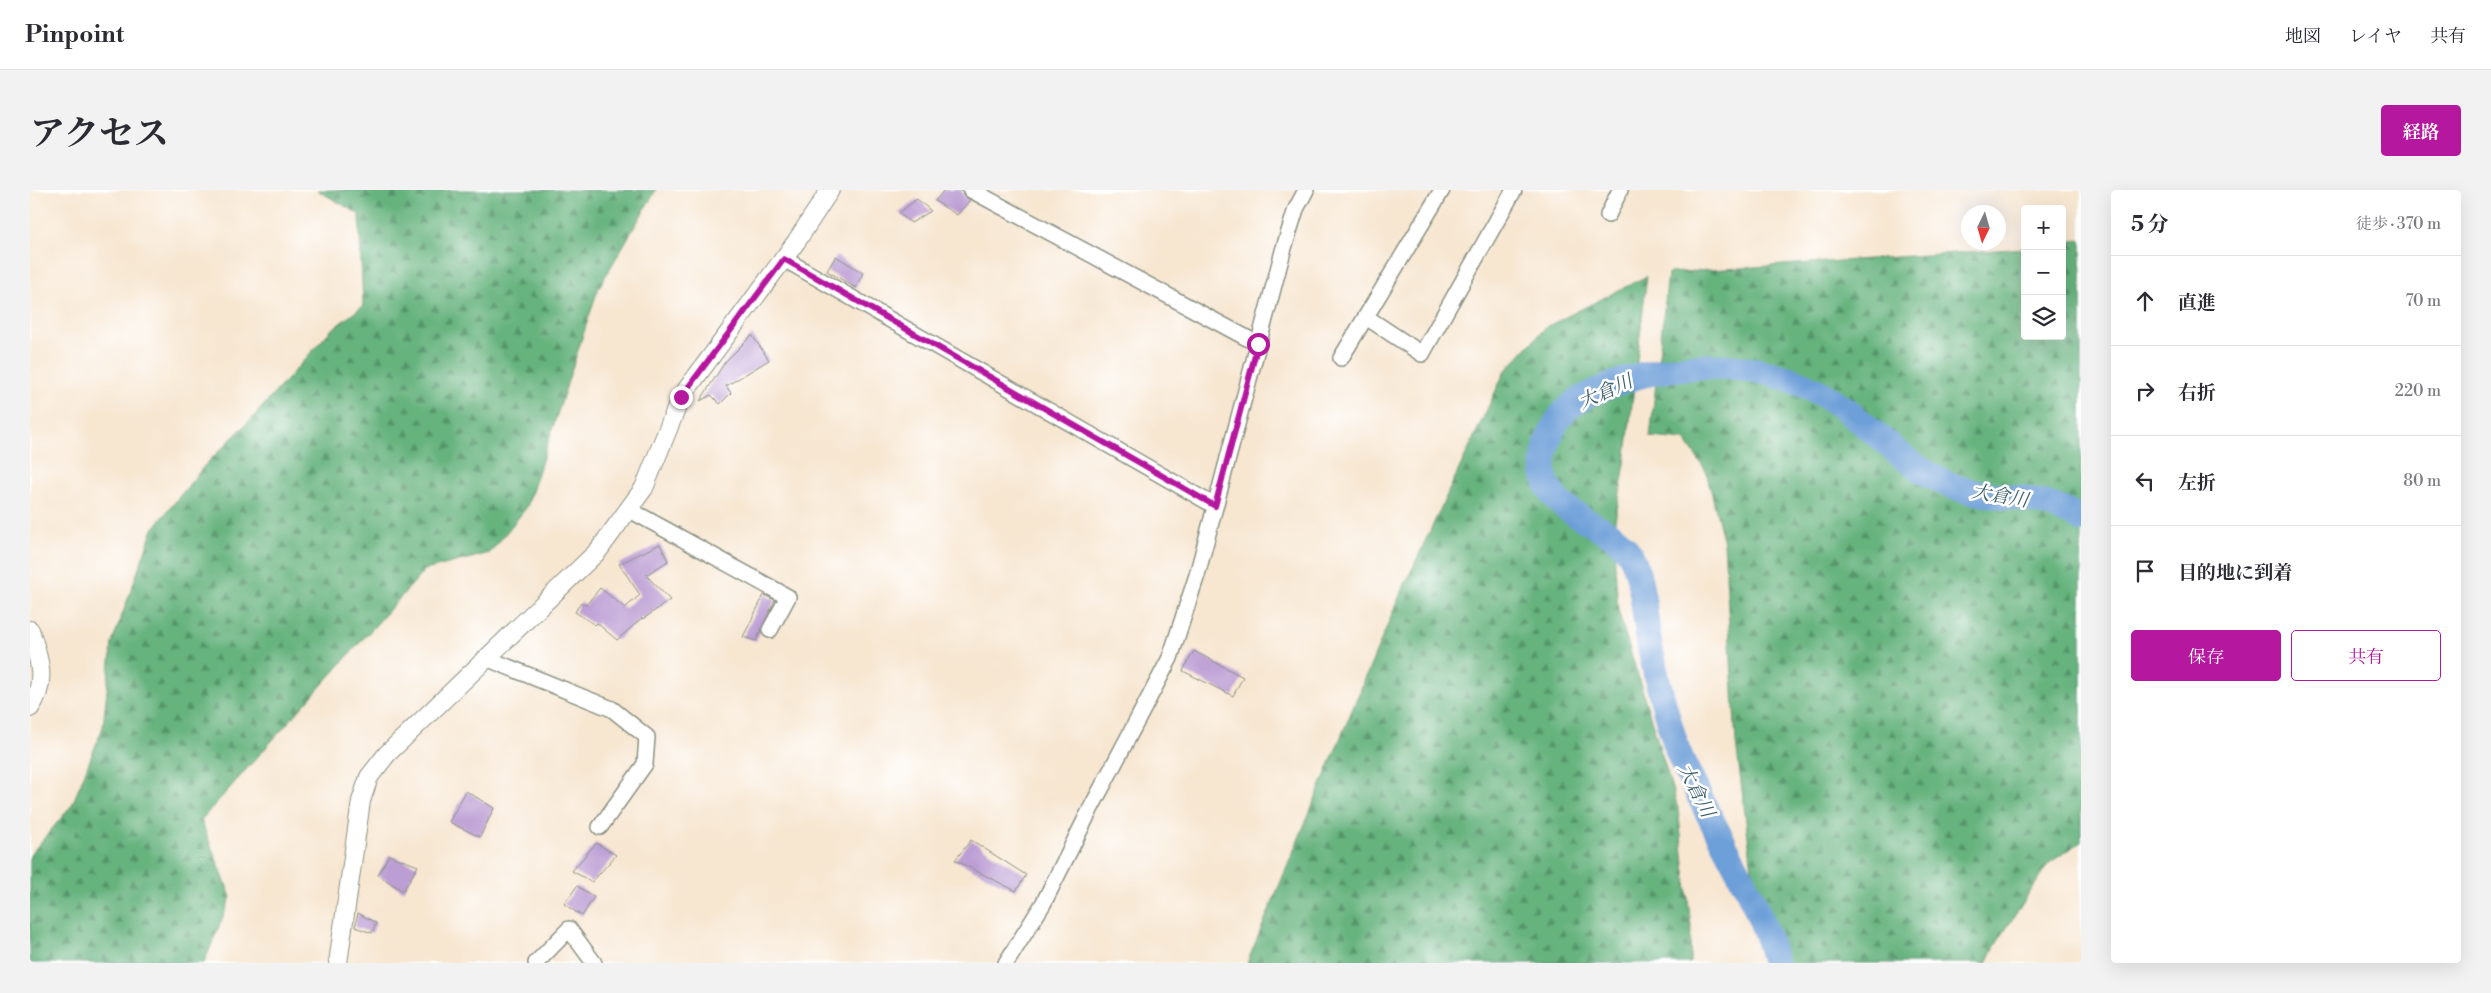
<!DOCTYPE html>
<html lang="ja">
<head>
<meta charset="utf-8">
<style>
	:root { --surface:#fff; --page:#f2f2f3; --text:#2b2b33; --muted:#7c7c81; --line:#e1e1e2; --accent:#b5179e }
	body { margin:0; font-family:"Libre Bodoni","Noto Serif JP",serif; background:var(--page); color:var(--text) }
	.controls { position:absolute; right:15px; top:15px; display:grid; overflow:hidden; border-radius:5px; box-shadow:0 5px 20px #0002 }
	.controls button { width:45px; height:45px; display:grid; place-items:center; padding:0; border:0; border-bottom:1px solid var(--line); background:var(--surface); color:var(--text); font:25px sans-serif }
	.compass { position:absolute; left:1931px; top:15px; width:45px; height:45px; border-radius:50%; background:var(--surface); box-shadow:0 5px 20px #0002; rotate:185deg }
	.stop { position:absolute; width:15px; height:15px; margin:-11px; border:4px solid #b5179e; border-radius:50%; background:#fff }
	.stop.end { background:#b5179e; border-color:#fff; box-shadow:0 1px 5px #0008 }
	.list { margin:0; padding:0; list-style:none }
	h2 { display:flex; justify-content:space-between; align-items:center; height:65px; margin:0; padding:0 20px; font-size:21px }
	h2 small { font-size:16px; font-weight:400; color:var(--muted) }
	.list li { display:grid; grid-template-columns:32px 1fr auto; gap:15px; align-items:center; box-sizing:border-box; height:90px; padding:0 20px; border-top:1px solid var(--line) }
	.list b { display:block; font-size:19px; white-space:nowrap }
	.list em { font-size:16px; font-style:normal; color:var(--muted) }
	.actions { display:flex; gap:10px; padding:15px 20px }
	.actions a { flex:1; padding:11px 0; border:1px solid var(--accent); border-radius:5px; text-align:center; font-size:18px; color:var(--accent) }
	.actions .main { background:var(--accent); color:#fff }
	.icon { flex:none; width:28px; height:28px; fill:none; stroke:currentColor; stroke-width:2; stroke-linecap:round; stroke-linejoin:round }
	.map { position:relative; flex:none; width:2051px; height:773px; overflow:hidden; border-radius:5px }
	header { display:flex; align-items:center; gap:30px; box-sizing:border-box; height:70px; padding:0 25px; background:var(--surface); border-bottom:1px solid var(--line) }
	header strong { font-size:24px }
	nav { display:flex; gap:28px; margin-inline-start:auto; font-size:18px }
	.intro { display:flex; align-items:center; justify-content:space-between; box-sizing:border-box; height:120px; padding:0 30px }
	h1 { margin:0; font-size:35px }
	.button { padding:12px 22px; border-radius:5px; background:var(--accent); color:#fff; font-size:18px; font-weight:700 }
	main { display:flex; gap:30px; padding:0 30px }
	aside { flex:1; background:var(--surface); border-radius:5px; box-shadow:0 5px 20px #0002 }
	.map>svg:first-child { display:block }
	.forest { fill:url(#forest-firs); stroke:#427859 }
	.lines { fill:none; stroke-linecap:round; stroke-linejoin:round }
	.river { stroke:#6d9fd8; stroke-width:26 }
	.building { fill:#bc9ed4 }
	.minor-casing { stroke:#8b9282; stroke-width:18 }
	.tertiary-casing { stroke:#8b9282; stroke-width:20 }
	.minor { stroke:#fff; stroke-width:15 }
	.tertiary { stroke:#fff; stroke-width:18 }
	.route { stroke:#b5179e; stroke-width:6 }
	.labels { text-anchor:middle; stroke-width:5; stroke-linejoin:round; paint-order:stroke }
	.water-label { font-size:19px; font-style:italic; fill:#3a5f6d; stroke:#fff }
</style>
</head>
<body>
<header>
<strong>Pinpoint</strong>
<nav><a>地図</a><a>レイヤ</a><a>共有</a></nav>
</header>
<div class="intro"><h1>アクセス</h1><a class="button">経路</a></div>
<main>
<div class="map">
<svg width="2051" height="773" viewBox="0 0 2051 773">
	<defs>
		<pattern id="forest-firs" width="22" height="20" patternUnits="userSpaceOnUse" patternTransform="scale(1.25)"><rect width="22" height="20" fill="#66b37e"/><path d="M5 1l3.5 6h-7zM16 11l3.5 6h-7z" fill="#539368"/></pattern>
	</defs>
	<rect width="100%" height="100%" fill="#fff"/>
	<filter id="ink" filterUnits="userSpaceOnUse"><feTurbulence type="fractalNoise" baseFrequency=".02" numOctaves="2"/><feDisplacementMap in="SourceGraphic" scale="10" xChannelSelector="R" yChannelSelector="G"/><feConvolveMatrix kernelMatrix="1 2 1 2 8 2 1 2 1" color-interpolation-filters="sRGB"/></filter>
	<filter id="wash" filterUnits="userSpaceOnUse"><feTurbulence type="fractalNoise" baseFrequency=".0096" numOctaves="4" result="noise"/><feDisplacementMap in="SourceGraphic" scale="20" xChannelSelector="R" yChannelSelector="G"/><feGaussianBlur stdDeviation="1.12" result="paint"/><feColorMatrix in="noise" values="0 0 0 0 0 0 0 0 0 0 0 0 0 0 0 0 0 1.4 0 .05"/><feComposite in="paint" operator="in"/></filter>
	<g filter="url(#wash)">
		<rect width="100%" height="100%" fill="#f7e6d0"/>
		<g class="forest">
			<polygon points="287,0 626,0 568,99 497,317 460,363 395,380 171,630 201,707 174,773 0,773 0,665 42,615 73,537 82,453 123,339 175,275 226,224 301,140 333,116 329,24"/>
			<polygon points="2051,50 2051,652 2019,673 1965,756 1957,773 1734,773 1706,553 1694,353 1676,281 1655,250 1620,247 1638,83 1995,58 1995,146 2032,146 2032,52"/>
			<polygon points="1617,86 1595,274 1583,343 1588,420 1648,618 1661,736 1660,773 1217,773 1369,407 1475,181 1516,137"/>
		</g>
		<g class="lines">
			<path class="river" d="M1745,773C1730,710 1693,657 1666,599C1660,587 1653,574 1648,561C1637,527 1627,492 1620,457C1615,433 1613,384 1600,364C1580,332 1529,330 1516,291C1508,269 1521,234 1537,219C1549,208 1564,202 1579,196C1651,167 1742,168 1808,214C1845,240 1870,271 1913,292C1945,307 1980,304 2013,313C2026,316 2039,323 2051,329"/>
		</g>
		<g id="blocks">
			<g class="building">
				<polygon points="914,0 932,0 933,5 940,10 927,25 905,11"/>
				<polygon points="887,9 901,21 881,33 869,23"/>
				<polygon points="806,66 833,83 826,98 797,81"/>
				<polygon points="722,145 739,170 696,196 701,203 690,214 681,205 670,211 695,172"/>
				<polygon points="630,354 638,371 616,385 640,410 613,429 612,428 587,450 567,433 565,435 545,422 551,412 556,415 570,398 595,418 610,405 589,374"/>
				<polygon points="734,405 745,410 726,451 713,447"/>
				<polygon points="1164,461 1213,487 1203,506 1153,481"/>
				<polygon points="436,601 464,618 450,647 419,632"/>
				<polygon points="941,650 996,685 986,701 925,670"/>
				<polygon points="566,653 586,665 562,692 542,681"/>
				<polygon points="359,665 388,676 373,701 348,685"/>
				<polygon points="547,696 564,707 552,726 534,714"/>
				<polygon points="328,723 346,733 342,743 325,737"/>
			</g>
		</g>
	</g>
	<g filter="url(#ink)">
		<use href="#blocks" fill-opacity="0" stroke="#8b9282" stroke-width="1"/>
		<g class="lines">
			<g class="minor-casing">
				<g id="minor">
					<polyline points="941,0 1228,154"/>
					<polyline points="1578,25 1590,0"/>
					<polyline points="754,69 1185,316"/>
					<polyline points="1336,127 1392,164 1484,0"/>
					<polyline points="1311,168 1412,0"/>
					<polyline points="600,320 758,407 740,440"/>
					<polyline points="456,468 582,519 617,547 615,574 570,637"/>
					<polyline points="506,773 539,739 564,773"/>
					<polyline points="976,773 1013,714 1060,620 1140,468 1167,385 1253,61 1266,19 1276,0"/>
				</g>
			</g>
			<g class="tertiary-casing">
				<g id="tertiary">
					<path d="M0,440C9,468 18,492 0,518"/>
					<polyline points="308,773 331,611 339,587 357,564 568,361 614,298 651,207 766,52 800,0"/>
				</g>
			</g>
			<use href="#minor" class="minor"/>
			<use href="#tertiary" class="tertiary"/>
		</g>
	</g>
	<g class="lines" filter="url(#ink)">
		<polyline class="route" points="651,207 754,69 1185,316 1228,154"/>
	</g>
	<g class="labels">
		<g class="water-label">
			<text transform="translate(1575 201) rotate(-24)" y="7">大倉川</text>
			<text transform="translate(1970 305) rotate(10)" y="7">大倉川</text>
			<text transform="translate(1667 600) rotate(63)" y="7">大倉川</text>
		</g>
	</g>
</svg>
<div class="controls">
<button>+</button>
<button>−</button>
<button><svg class="icon" aria-label="layers" viewBox="0 0 24 24"><path d="M12 4l9 5-9 5-9-5zM3 14l9 5 9-5"/></svg></button>
</div>
<svg class="compass" viewBox="-18 -18 36 36"><path d="M0-13l5 13h-10z" fill="#e53935"/><path d="M0 13l5-13h-10z" fill="#7c7c81"/></svg>
<div class="stop" style="left:1228px;top:154px"></div>
<div class="stop end" style="left:651px;top:207px"></div>
</div>
<aside>
<h2>5 分<small>徒歩 · 370 m</small></h2>
<ul class="list">
<li><svg class="icon" aria-label="ahead" viewBox="0 0 24 24"><path d="M12 20V5M6 11l6-6 6 6"/></svg><div><b>直進</b></div><em>70 m</em></li>
<li><svg class="icon" aria-label="right" viewBox="0 0 24 24"><path d="M7 20v-9h11M14 6l5 5-5 5"/></svg><div><b>右折</b></div><em>220 m</em></li>
<li><svg class="icon" aria-label="left" viewBox="0 0 24 24"><path d="M17 20v-9H6M10 6l-5 5 5 5"/></svg><div><b>左折</b></div><em>80 m</em></li>
<li><svg class="icon" aria-label="arrive" viewBox="0 0 24 24"><path d="M6 21V4h12l-3 4 3 4H6"/></svg><div><b>目的地に到着</b></div></li>
</ul>
<div class="actions"><a class="main">保存</a><a>共有</a></div>
</aside>
</main>
</body>
</html>
